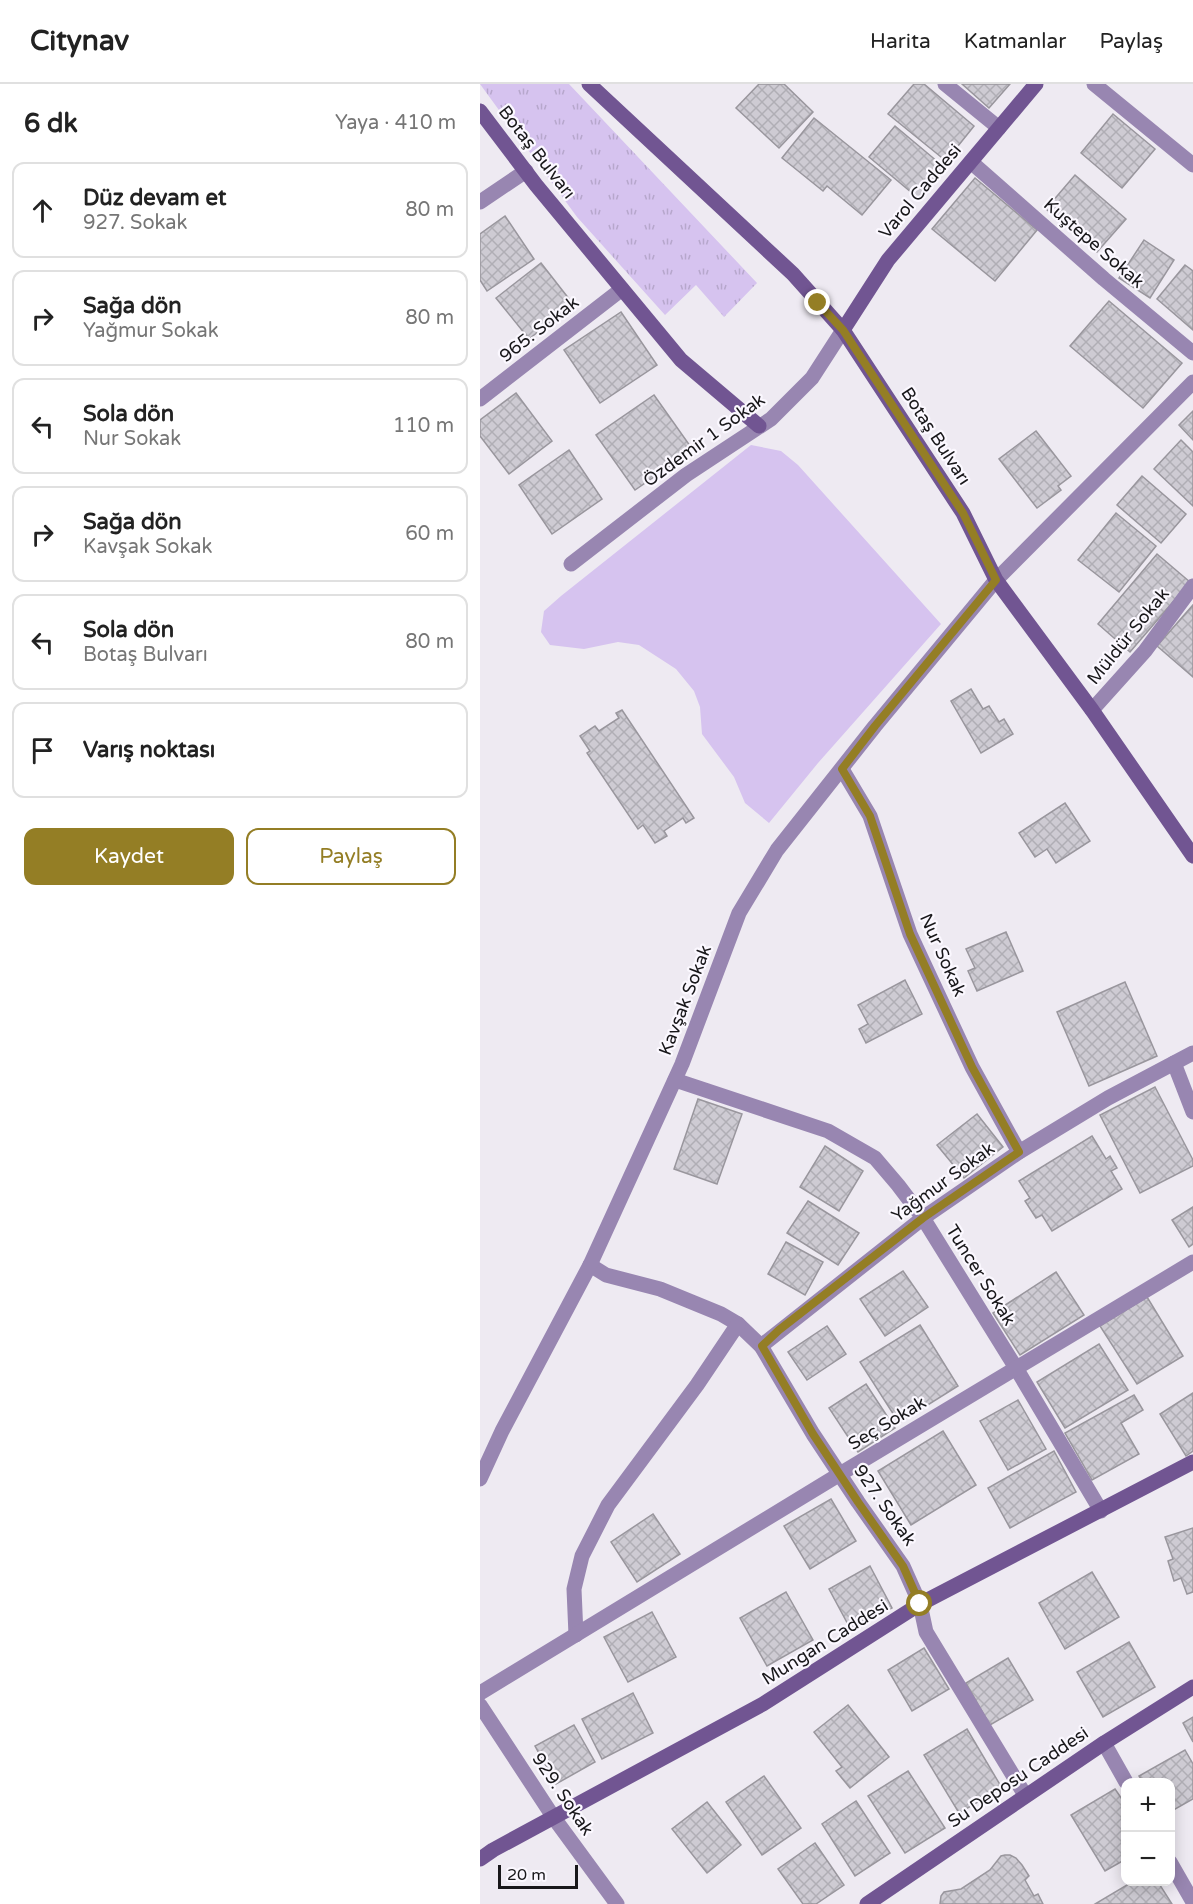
<!DOCTYPE html>
<html lang="tr">
<head>
<meta charset="utf-8">
<style>
	:root { --surface:#fff; --page:#f2f2f2; --text:#222; --muted:#767676; --line:#e0e0e0; --accent:#947e25 }
	body { margin:0; font-family:"Varela Round",sans-serif; background:var(--page); color:var(--text) }
	.controls { position:absolute; right:18px; bottom:18px; display:grid; overflow:hidden; border-radius:12px; box-shadow:0 3px 15px #0003 }
	.controls button { width:54px; height:54px; display:grid; place-items:center; padding:0; border:0; border-bottom:2px solid var(--line); background:var(--surface); color:var(--text); font:30px sans-serif }
	.scale { position:absolute; left:18px; bottom:15px; width:80px; box-sizing:border-box; padding-left:6px; border:3px solid #18171a; border-top:0; font-size:16px; line-height:21px; white-space:nowrap; color:#18171a; -webkit-text-stroke:4px #fbf8ff; paint-order:stroke }
	.stop { position:absolute; width:18px; height:18px; margin:-14px; border:4px solid #947e25; border-radius:50%; background:#fff }
	.stop.end { background:#947e25; border-color:#fff; box-shadow:0 2px 6px #0008 }
	.list { margin:0; padding:0; list-style:none }
	h2 { display:flex; justify-content:space-between; align-items:center; height:78px; margin:0; padding:0 24px; font-size:26px }
	h2 small { font-size:20px; font-weight:400; color:var(--muted) }
	.list li { display:grid; grid-template-columns:39px 1fr auto; gap:18px; align-items:center; box-sizing:border-box; height:96px; margin:0 12px 12px; padding:0 12px; border:2px solid var(--line); border-radius:12px }
	.list b { display:block; font-size:22px; white-space:nowrap }
	.list p { margin:0; font-size:20px; white-space:nowrap; color:var(--muted) }
	.list em { font-size:20px; font-style:normal; color:var(--muted) }
	.actions { display:flex; gap:12px; padding:18px 24px }
	.actions a { flex:1; padding:14px 0; border:2px solid var(--accent); border-radius:12px; text-align:center; font-size:21px; color:var(--accent) }
	.actions .main { background:var(--accent); color:#fff }
	.icon { flex:none; width:33px; height:33px; fill:none; stroke:currentColor; stroke-width:2; stroke-linecap:round; stroke-linejoin:round }
	.map { position:relative; flex:none; width:713px; height:1820px; overflow:hidden }
	header { display:flex; align-items:center; gap:36px; box-sizing:border-box; height:84px; padding:0 30px; background:var(--surface); border-bottom:2px solid var(--line) }
	header strong { font-size:28px }
	nav { display:flex; gap:33px; margin-inline-start:auto; font-size:21px }
	main { display:flex }
	aside { flex:1; background:var(--surface) }
	.map>svg:first-child { display:block }
	.grass { fill:url(#grass-tufts) }
	.garden { fill:#d6c3ef }
	.building { fill:url(#building-cross-hatch); stroke:#99969d; stroke-width:1.5 }
	.lines { fill:none; stroke-linecap:round; stroke-linejoin:round }
	.street { stroke:#9886b1; stroke-width:15 }
	.secondary { stroke:#715592; stroke-width:15 }
	.route { stroke:#947e25; stroke-width:8 }
	.labels { text-anchor:middle; stroke-width:4.5; stroke-linejoin:round; paint-order:stroke }
	.street-label { font-size:18px; fill:#18171a; stroke:#fbf8ff }
</style>
</head>
<body>
<header>
<strong>Citynav</strong>
<nav><a>Harita</a><a>Katmanlar</a><a>Paylaş</a></nav>
</header>
<main>
<aside>
<h2>6 dk<small>Yaya · 410 m</small></h2>
<ul class="list">
<li><svg class="icon" aria-label="ahead" viewBox="0 0 24 24"><path d="M12 20V5M6 11l6-6 6 6"/></svg><div><b>Düz devam et</b><p>927. Sokak</p></div><em>80 m</em></li>
<li><svg class="icon" aria-label="right" viewBox="0 0 24 24"><path d="M7 20v-9h11M14 6l5 5-5 5"/></svg><div><b>Sağa dön</b><p>Yağmur Sokak</p></div><em>80 m</em></li>
<li><svg class="icon" aria-label="left" viewBox="0 0 24 24"><path d="M17 20v-9H6M10 6l-5 5 5 5"/></svg><div><b>Sola dön</b><p>Nur Sokak</p></div><em>110 m</em></li>
<li><svg class="icon" aria-label="right" viewBox="0 0 24 24"><path d="M7 20v-9h11M14 6l5 5-5 5"/></svg><div><b>Sağa dön</b><p>Kavşak Sokak</p></div><em>60 m</em></li>
<li><svg class="icon" aria-label="left" viewBox="0 0 24 24"><path d="M17 20v-9H6M10 6l-5 5 5 5"/></svg><div><b>Sola dön</b><p>Botaş Bulvarı</p></div><em>80 m</em></li>
<li><svg class="icon" aria-label="arrive" viewBox="0 0 24 24"><path d="M6 21V4h12l-3 4 3 4H6"/></svg><div><b>Varış noktası</b></div></li>
</ul>
<div class="actions"><a class="main">Kaydet</a><a>Paylaş</a></div>
</aside>
<div class="map">
<svg width="713" height="1820" viewBox="0 0 713 1820">
	<defs>
		<pattern id="grass-tufts" width="24" height="20" patternUnits="userSpaceOnUse" patternTransform="scale(1.5)"><rect width="24" height="20" fill="#d6c3ef"/><path d="M3 7l-1-3M5 7V3M7 7l1-3M15 17l-1-3M17 17v-4M19 17l1-3" fill="none" stroke="#b7a7cc"/></pattern>
		<pattern id="building-cross-hatch" width="8" height="8" patternUnits="userSpaceOnUse" patternTransform="scale(1.5)"><rect width="8" height="8" fill="#cecbd3"/><path d="M0 0l8 8M0 8l8-8" fill="none" stroke="#b0aeb5"/></pattern>
	</defs>
	<rect width="100%" height="100%" fill="#eeeaf2"/>
	<polygon class="grass" points="0,0 89,0 277,199 244,233 216,201 185,231 97,133"/>
	<polygon class="garden" points="271,361 301,367 318,381 461,540 338,679 289,739 265,719 254,693 222,650 220,623 214,607 196,585 159,561 138,558 104,565 70,561 61,548 64,527 81,512"/>
	<g class="building">
		<polygon points="279,0 304,0 333,28 299,64 256,24"/>
		<polygon points="434,0 444,0 494,42 466,77 408,30"/>
		<polygon points="482,0 530,0 509,24"/>
		<polygon points="633,30 675,65 642,104 601,69"/>
		<polygon points="334,34 411,96 382,131 347,102 343,107 302,74"/>
		<polygon points="415,42 464,83 438,114 389,73"/>
		<polygon points="595,91 646,135 617,168 566,125"/>
		<polygon points="495,94 557,146 515,197 452,145"/>
		<polygon points="25,132 54,175 7,207 0,196 0,150"/>
		<polygon points="664,156 694,176 670,214 639,194"/>
		<polygon points="61,179 93,220 49,255 16,214"/>
		<polygon points="705,181 713,187 713,246 677,215"/>
		<polygon points="629,217 702,279 663,324 590,262"/>
		<polygon points="141,228 177,281 120,319 84,266"/>
		<polygon points="36,309 72,357 29,390 0,352 0,336"/>
		<polygon points="174,311 213,366 155,406 116,351"/>
		<polygon points="713,327 713,356 699,341"/>
		<polygon points="556,347 591,392 578,402 581,406 557,424 519,375"/>
		<polygon points="701,356 713,368 713,422 674,385"/>
		<polygon points="89,366 122,415 72,450 39,401"/>
		<polygon points="662,392 706,430 681,459 637,421"/>
		<polygon points="636,429 676,462 639,508 598,476"/>
		<polygon points="677,470 710,498 650,568 618,540"/>
		<polygon points="713,521 713,593 677,562"/>
		<polygon points="491,605 503,625 509,622 519,638 524,635 533,650 501,669 471,617"/>
		<polygon points="142,626 214,734 206,739 203,734 184,747 187,752 175,759 163,741 158,745 107,669 110,667 100,652 115,642 119,647 139,634 136,629"/>
		<polygon points="585,719 610,757 576,779 567,765 555,773 539,749"/>
		<polygon points="526,848 543,887 497,907 488,887 495,884 486,865"/>
		<polygon points="425,896 442,930 386,959 379,945 388,940 378,921"/>
		<polygon points="645,898 677,972 609,1002 577,928"/>
		<polygon points="675,1003 713,1076 713,1082 660,1109 620,1031"/>
		<polygon points="218,1015 262,1030 237,1100 194,1085"/>
		<polygon points="497,1030 523,1063 484,1094 457,1061"/>
		<polygon points="612,1052 626,1075 630,1072 637,1084 631,1087 642,1105 572,1147 562,1131 556,1134 545,1117 550,1114 539,1097"/>
		<polygon points="345,1062 383,1087 359,1127 320,1103"/>
		<polygon points="328,1117 379,1149 358,1181 307,1149"/>
		<polygon points="713,1123 713,1160 709,1163 692,1136"/>
		<polygon points="306,1158 343,1178 325,1211 288,1190"/>
		<polygon points="423,1187 448,1223 405,1252 380,1215"/>
		<polygon points="576,1188 604,1231 540,1271 513,1229"/>
		<polygon points="667,1213 703,1272 657,1300 620,1242"/>
		<polygon points="440,1241 478,1302 419,1339 380,1278"/>
		<polygon points="347,1242 366,1270 327,1296 308,1268"/>
		<polygon points="619,1260 648,1306 585,1344 557,1298"/>
		<polygon points="386,1300 415,1344 378,1368 349,1324"/>
		<polygon points="713,1309 713,1367 706,1372 680,1330"/>
		<polygon points="654,1311 663,1326 641,1339 659,1370 612,1396 585,1349"/>
		<polygon points="538,1316 566,1365 528,1386 500,1337"/>
		<polygon points="463,1347 496,1401 431,1441 398,1387"/>
		<polygon points="574,1367 596,1408 530,1444 508,1404"/>
		<polygon points="351,1415 376,1457 330,1485 304,1442"/>
		<polygon points="173,1430 200,1470 157,1498 131,1458"/>
		<polygon points="713,1444 713,1508 707,1510 701,1494 694,1497 688,1477 693,1475 685,1453"/>
		<polygon points="390,1482 412,1524 371,1546 349,1505"/>
		<polygon points="612,1488 639,1533 585,1565 559,1519"/>
		<polygon points="306,1508 333,1556 287,1582 260,1534"/>
		<polygon points="172,1528 196,1573 148,1598 124,1553"/>
		<polygon points="649,1558 675,1603 623,1633 597,1588"/>
		<polygon points="444,1564 469,1605 432,1627 408,1586"/>
		<polygon points="528,1574 553,1616 510,1641 486,1599"/>
		<polygon points="153,1609 173,1649 122,1675 102,1635"/>
		<polygon points="368,1621 409,1673 370,1704 356,1687 362,1683 334,1648"/>
		<polygon points="713,1633 713,1658 703,1639"/>
		<polygon points="94,1641 115,1678 76,1700 55,1662"/>
		<polygon points="487,1645 522,1704 479,1729 444,1671"/>
		<polygon points="705,1666 713,1680 713,1715 690,1728 690,1698 663,1698 659,1692"/>
		<polygon points="428,1687 465,1744 425,1769 388,1712"/>
		<polygon points="284,1692 321,1744 282,1771 246,1718"/>
		<polygon points="635,1705 646,1721 646,1775 625,1787 591,1731"/>
		<polygon points="376,1717 410,1769 375,1792 342,1740"/>
		<polygon points="227,1718 261,1761 227,1789 192,1745"/>
		<polygon points="335,1759 364,1801 336,1820 323,1820 298,1785"/>
		<polygon points="525,1771 530,1771 536,1774 542,1781 549,1792 545,1796 554,1812 558,1810 563,1820 460,1820 461,1812 464,1808 481,1805 510,1786 521,1772"/>
		<polygon points="652,1798 678,1798 692,1820 615,1820"/>
	</g>
	<g class="lines">
		<g class="street">
			<polyline points="465,0 519,44"/>
			<polyline points="614,0 713,81"/>
			<polyline points="491,78 624,195 713,269"/>
			<polyline points="0,118 46,87"/>
			<polyline points="0,315 142,205"/>
			<polyline points="91,480 206,391 291,335 332,294 363,246"/>
			<polyline points="612,626 665,567 713,502"/>
			<polyline points="362,685 390,732 430,850 492,983 539,1068"/>
			<polyline points="694,979 713,1028"/>
			<polyline points="195,996 348,1047 395,1074 418,1101 443,1134 536,1284 621,1427"/>
			<polyline points="110,1181 126,1191 180,1205 241,1230 258,1240 281,1262 333,1350 378,1418 423,1482 440,1520 446,1548 545,1711"/>
			<polyline points="281,1262 443,1134 539,1068 628,1014 713,969"/>
			<polyline points="0,1395 22,1347 110,1181 202,980 259,829 297,766 395,642 516,496 713,298"/>
			<polyline points="96,1551 94,1505 102,1472 128,1421 217,1301 258,1240"/>
			<polyline points="0,1609 360,1390 713,1178"/>
			<polyline points="0,1621 74,1734 137,1820"/>
			<polyline points="624,1659 646,1698"/>
			<polyline points="690,1778 713,1818"/>
		</g>
		<g class="secondary">
			<polyline points="109,0 313,190 363,246 483,429 516,496 612,626 713,772"/>
			<polyline points="0,27 56,101 201,276 279,342"/>
			<polyline points="363,246 408,176 556,0"/>
			<polyline points="0,1775 13,1766 283,1620 440,1520 713,1378"/>
			<polyline points="387,1820 624,1659 713,1603"/>
		</g>
	</g>
	<g class="lines">
		<polyline class="route" points="338,219 363,246 483,429 516,496 395,642 362,685 390,732 430,850 492,983 539,1068 443,1134 299,1246 282,1262 333,1350 378,1418 423,1482 440,1520"/>
	</g>
	<g class="labels">
		<g class="street-label">
			<text transform="translate(57 68) rotate(52)" y="6">Botaş Bulvarı</text>
			<text transform="translate(440 107) rotate(-50)" y="6">Varol Caddesi</text>
			<text transform="translate(614 159) rotate(41)" y="6">Kuştepe Sokak</text>
			<text transform="translate(59 245) rotate(-38)" y="6">965. Sokak</text>
			<text transform="translate(456 352) rotate(57)" y="6">Botaş Bulvarı</text>
			<text transform="translate(224 356) rotate(-36)" y="6">Özdemir 1 Sokak</text>
			<text transform="translate(648 552) rotate(-51)" y="6">Müldür Sokak</text>
			<text transform="translate(463 871) rotate(66)" y="6">Nur Sokak</text>
			<text transform="translate(205 916) rotate(-69)" y="6">Kavşak Sokak</text>
			<text transform="translate(463 1098) rotate(-36)" y="6">Yağmur Sokak</text>
			<text transform="translate(501 1191) rotate(58)" y="6">Tuncer Sokak</text>
			<text transform="translate(407 1339) rotate(-31)" y="6">Seç Sokak</text>
			<text transform="translate(405 1421) rotate(55)" y="6">927. Sokak</text>
			<text transform="translate(345 1558) rotate(-32)" y="6">Mungan Caddesi</text>
			<text transform="translate(538 1693) rotate(-34)" y="6">Su Deposu Caddesi</text>
			<text transform="translate(83 1710) rotate(56)" y="6">929. Sokak</text>
		</g>
	</g>
</svg>
<div class="controls">
<button>+</button>
<button>−</button>
</div>
<div class="scale">20 m</div>
<div class="stop" style="left:440px;top:1520px"></div>
<div class="stop end" style="left:338px;top:219px"></div>
</div>
</main>
</body>
</html>
